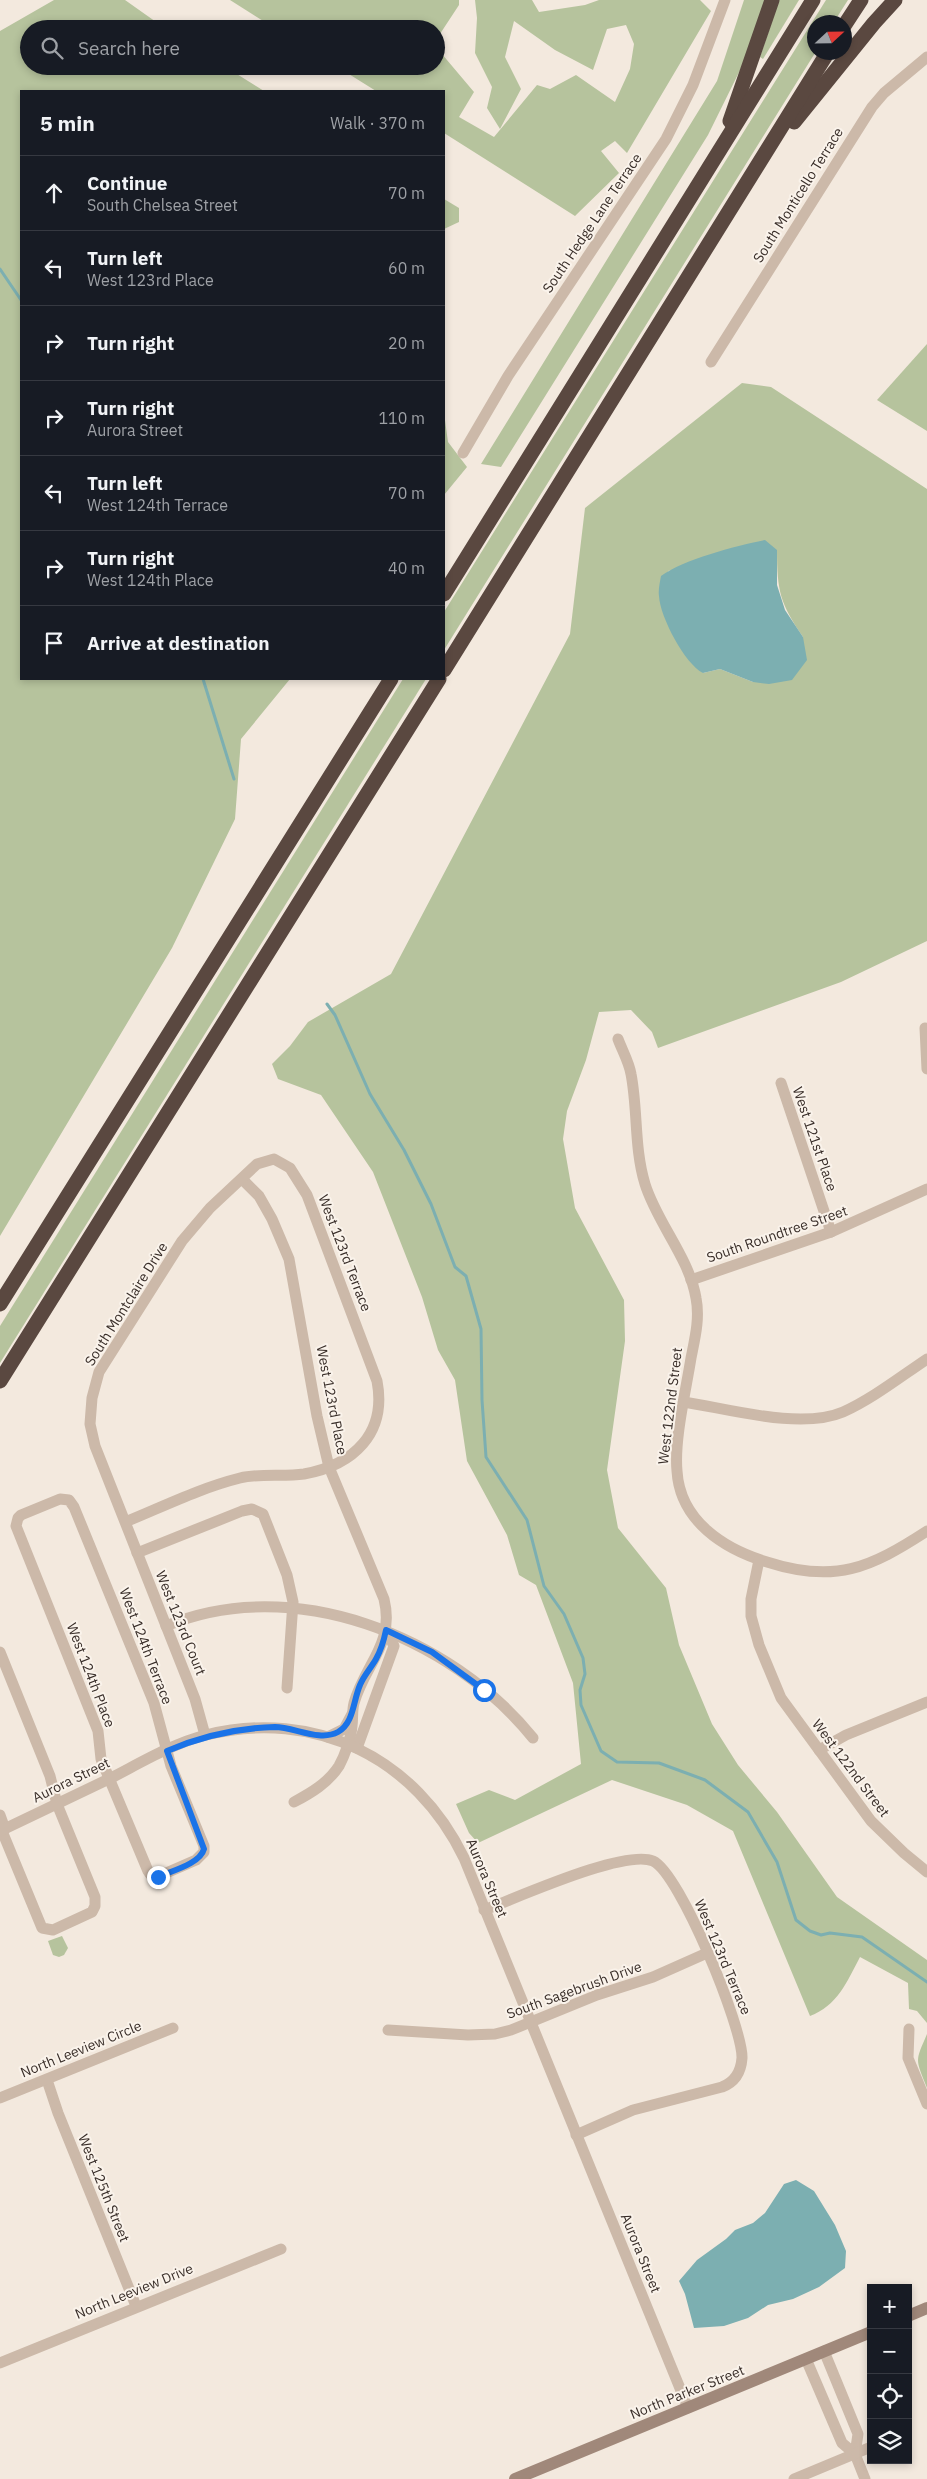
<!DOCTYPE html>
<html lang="en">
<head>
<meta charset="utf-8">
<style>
	:root { --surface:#171b24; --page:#20242c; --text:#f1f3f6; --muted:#9ea1a6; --line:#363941 }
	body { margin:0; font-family:"IBM Plex Sans",sans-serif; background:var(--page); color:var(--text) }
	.controls { position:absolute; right:15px; bottom:15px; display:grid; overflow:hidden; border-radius:0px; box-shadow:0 2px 8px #0003 }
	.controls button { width:45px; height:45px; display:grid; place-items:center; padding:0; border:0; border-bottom:1px solid var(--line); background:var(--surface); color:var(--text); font:25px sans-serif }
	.compass { position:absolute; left:807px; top:15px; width:45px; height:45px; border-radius:50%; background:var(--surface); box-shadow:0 2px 8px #0003; rotate:68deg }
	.stop { position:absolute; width:15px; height:15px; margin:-11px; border:4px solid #1a73e8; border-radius:50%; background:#fff }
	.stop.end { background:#1a73e8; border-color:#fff; box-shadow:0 1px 5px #0008 }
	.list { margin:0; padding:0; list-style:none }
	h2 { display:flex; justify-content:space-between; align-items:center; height:65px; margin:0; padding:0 20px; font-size:21px }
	h2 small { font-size:16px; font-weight:400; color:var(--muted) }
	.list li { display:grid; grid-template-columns:32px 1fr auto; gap:15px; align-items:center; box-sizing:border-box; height:75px; padding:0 20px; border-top:1px solid var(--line) }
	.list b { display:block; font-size:19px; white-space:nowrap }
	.list p { margin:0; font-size:16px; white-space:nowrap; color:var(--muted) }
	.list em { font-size:16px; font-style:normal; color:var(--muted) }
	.icon { flex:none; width:28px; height:28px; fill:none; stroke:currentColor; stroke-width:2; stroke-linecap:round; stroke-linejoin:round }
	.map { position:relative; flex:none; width:927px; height:2479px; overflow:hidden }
	.search { position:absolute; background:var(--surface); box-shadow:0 2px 8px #0003; left:20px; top:20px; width:425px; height:55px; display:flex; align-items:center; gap:12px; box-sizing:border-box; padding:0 18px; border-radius:28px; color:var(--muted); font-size:19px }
	.panel { position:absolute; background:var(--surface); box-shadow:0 2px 8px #0003; left:20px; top:90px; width:425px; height:590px; border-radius:0px }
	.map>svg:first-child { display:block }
	.green { fill:#b6c39d; fill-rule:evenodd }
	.water { fill:#7cafb1 }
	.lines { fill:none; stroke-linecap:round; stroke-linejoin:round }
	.stream { stroke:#7cafb1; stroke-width:3 }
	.street { stroke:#ccb9a9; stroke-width:11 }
	.secondary { stroke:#a0887a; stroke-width:12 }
	.highway { stroke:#5a4840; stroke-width:15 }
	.route { stroke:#1a73e8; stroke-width:6 }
	.labels { text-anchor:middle; stroke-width:4; stroke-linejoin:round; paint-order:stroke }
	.street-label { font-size:14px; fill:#392e29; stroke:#faf3eb }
</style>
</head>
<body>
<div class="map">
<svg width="927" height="2479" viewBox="0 0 927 2479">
	<rect width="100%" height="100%" fill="#f3e9de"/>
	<g class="green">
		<polygon points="54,0 125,0 166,29 29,29 29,66 224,66 264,91 21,91 21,679 290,679 241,739 235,819 172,948 0,1236 0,31"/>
		<polygon points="230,0 459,0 459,5 436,40 436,29 276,29"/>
		<polygon points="475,0 532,0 539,12 585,5 599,0 700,0 711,11 627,153 615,141 601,151 619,173 575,216 444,133 444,91 376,91 336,66 436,66 436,47 474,92 459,117 494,137 537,85 550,89 576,75 615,102 630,69 634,44 626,25 607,29 593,70 555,50 514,21 505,57 521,89 500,129 487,108 492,87 475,53 477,18"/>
		<polygon points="744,0 765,0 747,56 708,135 501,467 481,464 717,81"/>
		<polygon points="779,0 799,0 763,59 760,57"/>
		<polygon points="826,0 848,0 834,22 814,22 815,53 444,650 444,612"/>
		<polygon points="444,199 459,208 459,222 444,229"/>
		<polygon points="927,344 927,431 877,400"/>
		<path d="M742,383L771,387L927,489V941L841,982L658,1048L652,1032L631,1010L599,1012L586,1060L567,1111L563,1139L575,1208L624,1300L625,1341L607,1470L618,1528L666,1588L679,1645L712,1724L738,1765L777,1812L837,1897L927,1960V2023L917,2011L909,2009L908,1983L860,1957C847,1982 837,2006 810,2016L733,1831L687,1805L612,1780L478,1843L469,1833L456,1804L489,1790L515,1800L581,1764L573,1683L536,1585L519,1575L507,1535L467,1461L455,1380L438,1350L422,1297L373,1172L321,1095L278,1079L272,1064L290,1046L308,1022L391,974L570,634L585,508ZM777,550C777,591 780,603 803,637L753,682L720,669L703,673L668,571Z"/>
		<polygon points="444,413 448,442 467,467 444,495"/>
		<polygon points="403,679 426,679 0,1363 0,1326"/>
		<polygon points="62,1936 68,1948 64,1955 59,1957 53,1955 48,1941"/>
		<path d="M927,2034V2088C915,2058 915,2062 927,2034Z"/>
	</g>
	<g class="water">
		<path d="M765,540L777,550V585L785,610L803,637L807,660L792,680L769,684L753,682L720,669L703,673C685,664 660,617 659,596C658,590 660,582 661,576C684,559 736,546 765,540Z"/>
		<polygon points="796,2180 814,2191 835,2225 846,2251 845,2268 819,2287 793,2299 768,2305 748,2318 724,2326 694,2328 685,2294 679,2281 697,2260 726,2239 735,2230 753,2223 765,2213 784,2184"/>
	</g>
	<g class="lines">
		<g class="stream">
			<polyline points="0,269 21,300"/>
			<polyline points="203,679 234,779"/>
			<polyline points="327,1004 335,1015 370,1094 404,1150 431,1204 455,1267 466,1276 481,1329 482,1400 486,1457 527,1520 544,1586 564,1614 583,1658 585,1674 580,1690 581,1705 601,1751 617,1762 659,1763 705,1780 748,1812 777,1862 796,1920 810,1931 821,1935 830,1933 862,1937 927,1982"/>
		</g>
		<g class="street">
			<polyline points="711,362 872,107 884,93 927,57"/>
			<polyline points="463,453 508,376 666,139 693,85 725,0"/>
			<polyline points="925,1028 927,1069"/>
			<path d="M618,1039C622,1050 629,1062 631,1074C638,1110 634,1148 645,1184C657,1223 689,1257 696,1298C700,1318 695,1338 691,1358C686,1390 674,1440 677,1471C680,1521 724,1549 767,1562C835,1584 870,1568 927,1531"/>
			<polyline points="781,1083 831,1232"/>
			<path d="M242,1179L259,1196L272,1219L289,1259L317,1416L329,1467L384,1599C395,1644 365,1664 354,1703C352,1711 353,1718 352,1726C351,1738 345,1755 339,1766C328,1783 311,1793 294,1802"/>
			<polyline points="691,1280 831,1232 927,1189"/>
			<path d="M684,1402C729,1409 801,1430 843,1412C872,1399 900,1377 927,1359"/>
			<polygon points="60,1499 69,1500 74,1507 154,1703 171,1766 204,1846 204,1852 196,1860 157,1877 150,1874 148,1871 101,1759 98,1731 16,1526 18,1518 21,1515"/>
			<path d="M125,1522C162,1507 200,1488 240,1478C261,1473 283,1477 304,1474C354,1465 387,1433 377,1381L307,1195L290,1168L274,1159L257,1164L210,1208L182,1241L99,1372L92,1398L90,1424L95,1446L195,1699L205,1735"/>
			<polyline points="137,1553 242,1511 252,1509 263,1514 287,1575 293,1602 287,1688"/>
			<polyline points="759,1560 751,1599 751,1616 759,1645 781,1698 871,1821 904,1853 927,1872"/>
			<path d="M166,1626C292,1573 451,1636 533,1738"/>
			<polyline points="0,1652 50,1776 57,1804 95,1897 95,1906 92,1912 53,1930 42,1928 2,1831"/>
			<polyline points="328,1737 344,1729 352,1714"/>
			<polyline points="357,1748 394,1646 386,1630"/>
			<polyline points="819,1750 846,1735 927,1702"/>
			<polyline points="0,1815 5,1829"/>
			<path d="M0,1831C37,1813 75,1795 113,1777C142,1762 174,1743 206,1735C315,1708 416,1758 464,1858L688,2408"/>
			<path d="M484,1910C517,1898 624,1849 653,1861C680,1873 743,2028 742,2058C741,2072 735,2082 722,2087L633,2110L576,2135"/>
			<polyline points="909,2029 908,2058 927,2104"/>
			<polyline points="388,2030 468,2035 495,2034 511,2030 597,1995 653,1977 707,1953"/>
			<polyline points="47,2080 58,2113 136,2306"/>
			<polyline points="0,2098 173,2028"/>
			<polyline points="824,2351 858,2434 855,2454"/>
			<polyline points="806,2359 842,2443 855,2454 865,2479"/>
			<polyline points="0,2363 281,2249"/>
			<polyline points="794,2479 871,2447"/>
		</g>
		<g class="secondary">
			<polyline points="908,2316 927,2308"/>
			<polyline points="515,2479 871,2332"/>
		</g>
		<g class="highway">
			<polyline points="844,26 861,0"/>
			<polyline points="730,121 772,0"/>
			<polyline points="794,122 874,23 895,0"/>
			<polyline points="444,594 813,0"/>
			<polyline points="444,670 828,52"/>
			<polyline points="0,1304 391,679"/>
			<polyline points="0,1381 439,679"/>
		</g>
	</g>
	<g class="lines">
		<path class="route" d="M158,1877C171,1871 200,1864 204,1849L167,1751C202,1736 236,1728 275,1727C294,1727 320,1742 338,1732C354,1723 353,1701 360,1685C364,1675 371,1668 376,1659C381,1650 384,1640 386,1630L432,1652L484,1690"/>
	</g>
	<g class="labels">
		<g class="street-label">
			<text transform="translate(798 195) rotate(-58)" y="5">South Monticello Terrace</text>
			<text transform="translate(592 223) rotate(-56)" y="5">South Hedge Lane Terrace</text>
			<text transform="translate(815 1139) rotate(71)" y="5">West 121st Place</text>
			<text transform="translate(777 1234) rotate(-19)" y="5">South Roundtree Street</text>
			<text transform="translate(345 1253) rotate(69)" y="5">West 123rd Terrace</text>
			<text transform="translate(126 1304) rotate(-58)" y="5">South Montclaire Drive</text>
			<text transform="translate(332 1400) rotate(79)" y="5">West 123rd Place</text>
			<text transform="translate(670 1406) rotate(-83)" y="5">West 122nd Street</text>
			<text transform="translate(181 1623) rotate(68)" y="5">West 123rd Court</text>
			<text transform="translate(146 1646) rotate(69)" y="5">West 124th Terrace</text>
			<text transform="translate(91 1675) rotate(69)" y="5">West 124th Place</text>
			<text transform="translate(851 1768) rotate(53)" y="5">West 122nd Street</text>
			<text transform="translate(71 1780) rotate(-26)" y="5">Aurora Street</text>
			<text transform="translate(487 1878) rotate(67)" y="5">Aurora Street</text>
			<text transform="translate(723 1957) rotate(67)" y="5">West 123rd Terrace</text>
			<text transform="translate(574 1990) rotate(-20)" y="5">South Sagebrush Drive</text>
			<text transform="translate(81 2049) rotate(-22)" y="5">North Leeview Circle</text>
			<text transform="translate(104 2188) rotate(68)" y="5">West 125th Street</text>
			<text transform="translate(641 2253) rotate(68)" y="5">Aurora Street</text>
			<text transform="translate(134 2291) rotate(-22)" y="5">North Leeview Drive</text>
			<text transform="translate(687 2392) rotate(-22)" y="5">North Parker Street</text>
		</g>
	</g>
</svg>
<div class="controls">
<button>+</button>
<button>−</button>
<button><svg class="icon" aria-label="locate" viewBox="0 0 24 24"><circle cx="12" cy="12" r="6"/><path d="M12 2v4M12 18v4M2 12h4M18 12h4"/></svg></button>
<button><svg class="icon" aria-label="layers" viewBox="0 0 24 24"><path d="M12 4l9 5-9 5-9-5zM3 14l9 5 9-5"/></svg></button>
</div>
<svg class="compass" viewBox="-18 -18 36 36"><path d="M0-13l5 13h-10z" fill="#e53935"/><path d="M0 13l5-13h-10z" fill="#9ea1a6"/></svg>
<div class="stop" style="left:484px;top:1690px"></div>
<div class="stop end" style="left:158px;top:1877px"></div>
<div class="search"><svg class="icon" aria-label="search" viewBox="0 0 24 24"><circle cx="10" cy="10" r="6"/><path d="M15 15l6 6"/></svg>Search here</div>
<section class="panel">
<h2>5 min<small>Walk · 370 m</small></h2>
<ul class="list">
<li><svg class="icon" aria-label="ahead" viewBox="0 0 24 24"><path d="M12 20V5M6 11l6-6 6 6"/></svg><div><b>Continue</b><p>South Chelsea Street</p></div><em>70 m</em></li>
<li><svg class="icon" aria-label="left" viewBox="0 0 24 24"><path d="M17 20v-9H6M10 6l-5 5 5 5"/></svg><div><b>Turn left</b><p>West 123rd Place</p></div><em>60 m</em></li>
<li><svg class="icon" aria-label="right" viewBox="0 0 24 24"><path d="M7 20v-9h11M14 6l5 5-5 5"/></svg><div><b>Turn right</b></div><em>20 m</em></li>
<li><svg class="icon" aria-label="right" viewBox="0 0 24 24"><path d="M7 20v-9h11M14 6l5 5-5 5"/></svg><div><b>Turn right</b><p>Aurora Street</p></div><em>110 m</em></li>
<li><svg class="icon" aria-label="left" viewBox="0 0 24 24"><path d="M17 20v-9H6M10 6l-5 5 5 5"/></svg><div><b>Turn left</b><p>West 124th Terrace</p></div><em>70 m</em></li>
<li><svg class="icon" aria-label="right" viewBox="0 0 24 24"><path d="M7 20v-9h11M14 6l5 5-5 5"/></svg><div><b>Turn right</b><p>West 124th Place</p></div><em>40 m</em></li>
<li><svg class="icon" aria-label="arrive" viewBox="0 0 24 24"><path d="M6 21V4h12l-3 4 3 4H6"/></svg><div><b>Arrive at destination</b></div></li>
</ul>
</section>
</div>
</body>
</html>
